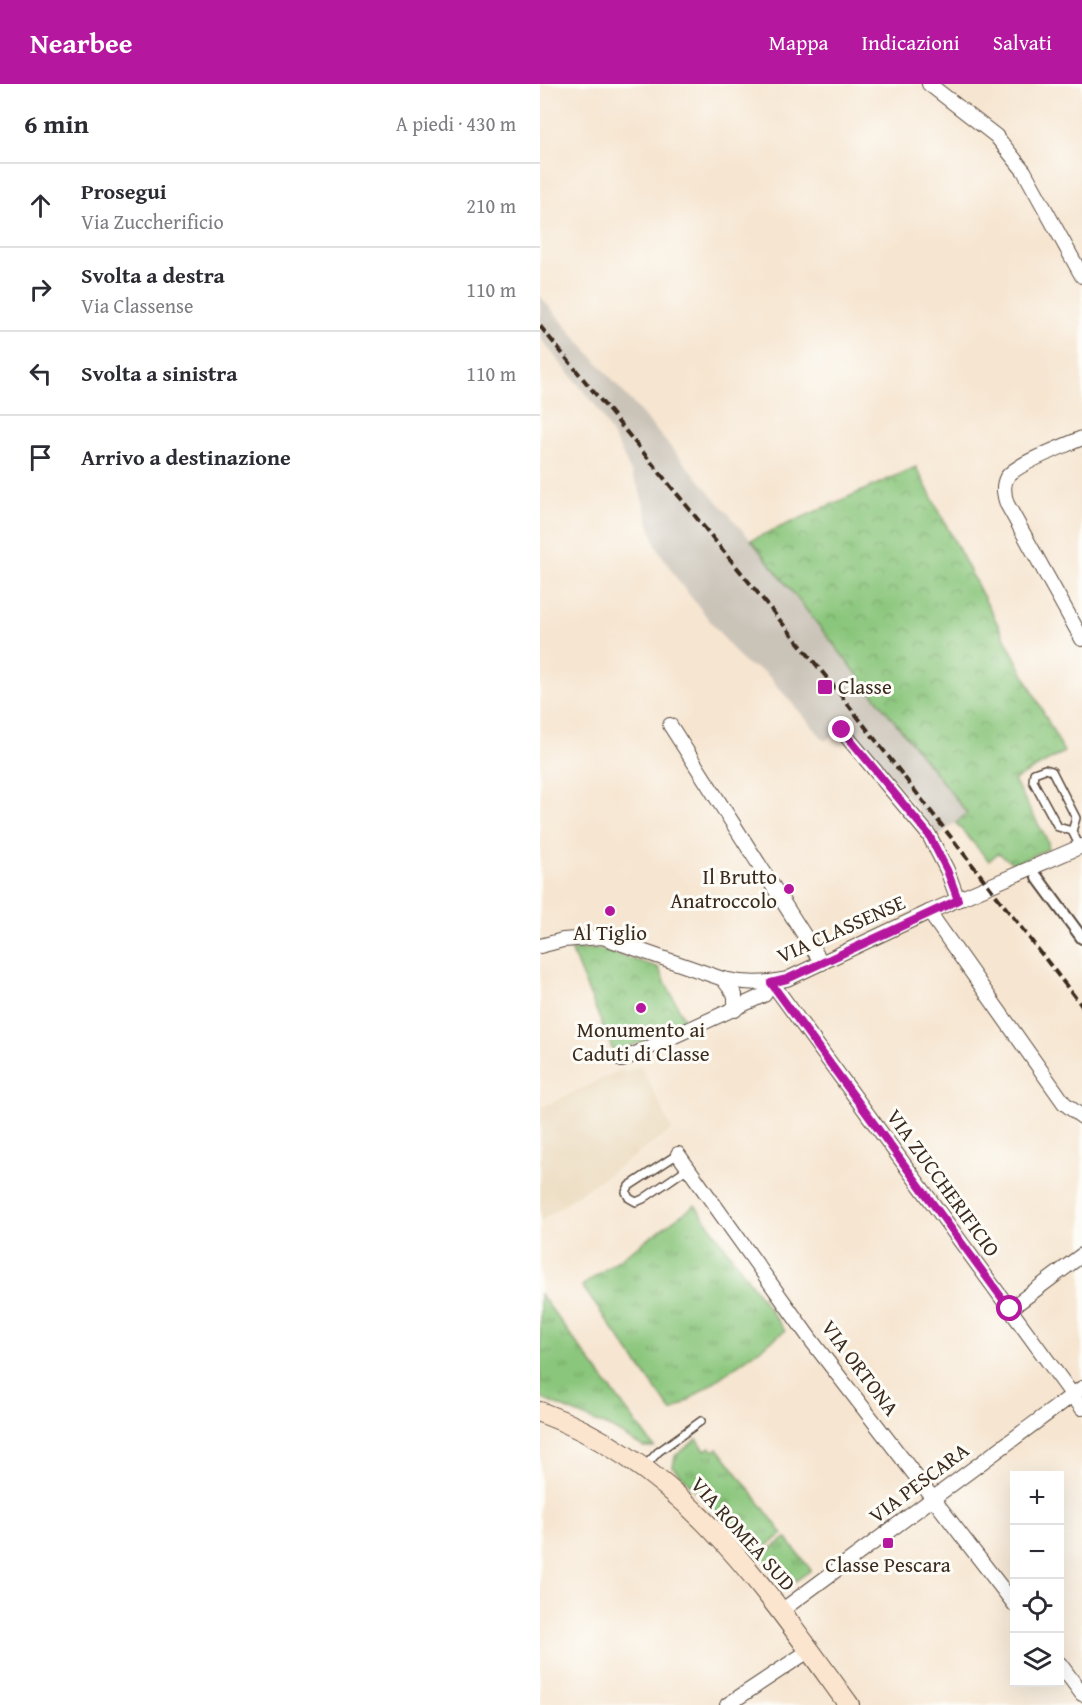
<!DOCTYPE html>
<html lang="it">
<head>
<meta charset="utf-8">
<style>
	:root { --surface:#fff; --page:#f2f2f3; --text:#2b2b33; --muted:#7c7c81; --line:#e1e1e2; --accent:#b5179e }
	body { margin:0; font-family:"Gentium Book Plus",serif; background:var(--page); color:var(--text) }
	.controls { position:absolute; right:18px; bottom:18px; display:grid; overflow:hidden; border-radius:0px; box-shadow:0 6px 24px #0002 }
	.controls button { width:54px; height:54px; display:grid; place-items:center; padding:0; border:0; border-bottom:2px solid var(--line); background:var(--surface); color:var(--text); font:30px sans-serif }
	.stop { position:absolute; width:18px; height:18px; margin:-14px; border:4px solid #b5179e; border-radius:50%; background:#fff }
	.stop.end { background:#b5179e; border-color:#fff; box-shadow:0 2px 6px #0008 }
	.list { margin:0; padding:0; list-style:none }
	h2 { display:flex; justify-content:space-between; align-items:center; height:78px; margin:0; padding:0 24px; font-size:26px }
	h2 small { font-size:20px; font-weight:400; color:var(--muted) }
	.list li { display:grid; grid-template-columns:39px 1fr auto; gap:18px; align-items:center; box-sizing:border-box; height:84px; padding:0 24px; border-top:2px solid var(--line) }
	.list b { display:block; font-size:22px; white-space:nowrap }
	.list p { margin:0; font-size:20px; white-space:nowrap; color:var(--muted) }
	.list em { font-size:20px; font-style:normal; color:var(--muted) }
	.icon { flex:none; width:33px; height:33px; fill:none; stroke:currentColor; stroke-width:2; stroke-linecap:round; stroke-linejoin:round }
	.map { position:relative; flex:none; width:542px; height:1621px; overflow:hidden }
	header { display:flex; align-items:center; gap:36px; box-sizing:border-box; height:84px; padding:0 30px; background:var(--accent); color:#fff }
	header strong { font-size:28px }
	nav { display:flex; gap:33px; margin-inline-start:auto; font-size:21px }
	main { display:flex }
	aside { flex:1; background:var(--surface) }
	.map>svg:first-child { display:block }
	.built { fill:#ead8ba }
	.industrial { fill:#cac3b8 }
	.grass { fill:url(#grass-tufts); stroke:#62784c; stroke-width:1.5 }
	.park { fill:url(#park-crowns); stroke:#62784c; stroke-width:1.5 }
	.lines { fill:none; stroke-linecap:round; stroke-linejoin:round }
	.service-casing { stroke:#574639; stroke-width:10 }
	.pedestrian-casing { stroke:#574639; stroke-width:14 }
	.minor-casing { stroke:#574639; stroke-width:16 }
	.secondary-casing { stroke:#574639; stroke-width:22 }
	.service { stroke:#fff; stroke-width:7 }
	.pedestrian { stroke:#fff; stroke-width:10 }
	.minor { stroke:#fff; stroke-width:14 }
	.secondary { stroke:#fbe5cf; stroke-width:20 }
	.rail { stroke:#3b2a1e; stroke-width:4; stroke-dasharray:9 4.5; stroke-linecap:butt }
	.route { stroke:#b5179e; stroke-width:8 }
	.poi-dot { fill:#b5179e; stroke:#fdfcf7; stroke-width:2 }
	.labels { text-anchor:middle; stroke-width:6; stroke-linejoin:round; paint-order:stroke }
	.poi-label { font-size:21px; fill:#3b2a1e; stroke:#fdfcf7 }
	.street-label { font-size:21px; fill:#3b2a1e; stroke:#fdfcf7 }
</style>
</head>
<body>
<header>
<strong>Nearbee</strong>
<nav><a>Mappa</a><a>Indicazioni</a><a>Salvati</a></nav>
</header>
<main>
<aside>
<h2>6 min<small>A piedi · 430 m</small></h2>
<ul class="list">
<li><svg class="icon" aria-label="ahead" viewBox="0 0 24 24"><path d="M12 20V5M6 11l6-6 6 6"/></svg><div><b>Prosegui</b><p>Via Zuccherificio</p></div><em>210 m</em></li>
<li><svg class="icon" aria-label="right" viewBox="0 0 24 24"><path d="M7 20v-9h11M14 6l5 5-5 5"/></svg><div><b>Svolta a destra</b><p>Via Classense</p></div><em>110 m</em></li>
<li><svg class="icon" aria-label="left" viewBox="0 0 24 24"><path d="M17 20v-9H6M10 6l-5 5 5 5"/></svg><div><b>Svolta a sinistra</b></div><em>110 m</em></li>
<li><svg class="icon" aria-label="arrive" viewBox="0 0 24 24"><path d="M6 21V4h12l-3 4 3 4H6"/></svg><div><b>Arrivo a destinazione</b></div></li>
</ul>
</aside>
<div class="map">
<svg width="542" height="1621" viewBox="0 0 542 1621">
	<defs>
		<pattern id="grass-tufts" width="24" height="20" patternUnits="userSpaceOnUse" patternTransform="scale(1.5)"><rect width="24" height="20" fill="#8ac67b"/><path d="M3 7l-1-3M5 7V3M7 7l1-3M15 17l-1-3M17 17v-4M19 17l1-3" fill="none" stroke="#72a164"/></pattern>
		<pattern id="park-crowns" width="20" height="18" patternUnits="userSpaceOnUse" patternTransform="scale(1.5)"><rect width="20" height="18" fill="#8ac67b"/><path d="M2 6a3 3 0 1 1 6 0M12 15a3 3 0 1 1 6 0" fill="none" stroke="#72a164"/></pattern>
	</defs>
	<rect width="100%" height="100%" fill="#fdfcf7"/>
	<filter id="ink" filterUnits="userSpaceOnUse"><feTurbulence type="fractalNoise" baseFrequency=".0167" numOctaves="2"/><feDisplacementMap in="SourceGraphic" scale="12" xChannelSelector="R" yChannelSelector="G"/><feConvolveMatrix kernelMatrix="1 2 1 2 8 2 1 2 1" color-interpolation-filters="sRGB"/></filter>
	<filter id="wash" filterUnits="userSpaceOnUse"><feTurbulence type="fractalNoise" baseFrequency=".008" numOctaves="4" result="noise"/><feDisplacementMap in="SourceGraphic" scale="24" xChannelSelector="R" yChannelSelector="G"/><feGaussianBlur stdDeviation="1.35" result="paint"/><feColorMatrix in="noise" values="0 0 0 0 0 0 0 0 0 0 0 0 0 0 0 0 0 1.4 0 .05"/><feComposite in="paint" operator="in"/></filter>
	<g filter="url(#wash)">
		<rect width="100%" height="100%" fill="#f6e5d0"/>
		<polygon class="built" points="101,982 132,1046 0,1137 0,1024 82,985 84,988"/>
		<polygon class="industrial" points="0,212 211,456 427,729 399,752 307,639 285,657 225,588 204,579 139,498 116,462 99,405 78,361 56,322 0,254"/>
		<g class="grass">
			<polygon points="155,1121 245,1247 132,1328 42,1202"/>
			<polygon points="0,1210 114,1363 103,1363 73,1345 0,1314"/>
			<polygon points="157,1355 165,1366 170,1363 174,1367 178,1364 243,1450 217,1469 133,1383 135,1372"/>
			<polygon points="246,1454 271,1486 247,1503 221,1472"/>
		</g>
		<g class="park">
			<polygon points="376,383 524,668 474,696 508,758 508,765 474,780 458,769 449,777 416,739 427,729 211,456"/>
			<polygon points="59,865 118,883 146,939 74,969 31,866"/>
		</g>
	</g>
	<g filter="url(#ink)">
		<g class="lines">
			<g class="service-casing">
				<g id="service">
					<polyline points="532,747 518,743 493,697 494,689 505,685 512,687 536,734 532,747 540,763"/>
					<polyline points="138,1070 89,1102 86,1108 89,1114 96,1118 103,1115 148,1084"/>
					<polyline points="105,1382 118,1368 161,1337"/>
				</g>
			</g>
			<g class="pedestrian-casing">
				<polyline id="pedestrian" points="497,793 542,854"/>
			</g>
			<g class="minor-casing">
				<g id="minor">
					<polyline points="389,0 456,52 484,87 542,192"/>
					<path d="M542,354C525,362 477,379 467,393C462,402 464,411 467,420L542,555"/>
					<polyline points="130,641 282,879"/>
					<polyline points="302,647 389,751 407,786 418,816"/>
					<polyline points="389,828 524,1019 542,1033"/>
					<path d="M0,862L23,856L62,853L183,895C205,900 225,900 247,895L389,828L542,762"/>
					<polyline points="183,895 195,911 195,926"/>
					<polyline points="232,899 542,1324"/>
					<polyline points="82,976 224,911 232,899"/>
					<polyline points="138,1070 271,1256 475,1521"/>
					<polyline points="470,1225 542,1171"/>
					<polyline points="241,1527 542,1304"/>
					<polyline points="520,1580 542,1610"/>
					<polyline points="187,1621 270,1566"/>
				</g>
			</g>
			<g class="secondary-casing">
				<path id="secondary" d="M0,1328C144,1381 223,1502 309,1621"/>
			</g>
			<use href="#service" class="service"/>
			<use href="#pedestrian" class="pedestrian"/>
			<use href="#minor" class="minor"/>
			<use href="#secondary" class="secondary"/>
			<polyline class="rail" points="0,242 292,600 542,922"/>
		</g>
	</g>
	<g class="lines" filter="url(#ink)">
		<polyline class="route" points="302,646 389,751 407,786 418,816 247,895 231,899 470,1225"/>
	</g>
	<g class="poi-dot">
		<rect x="277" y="595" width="16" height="16" rx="3"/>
		<circle cx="249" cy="805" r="6"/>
		<circle cx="70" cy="827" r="6"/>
		<circle cx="101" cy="924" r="6"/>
		<rect x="342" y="1453" width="12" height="12" rx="3"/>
	</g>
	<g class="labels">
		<g class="poi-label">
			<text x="298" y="610" text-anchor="start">Classe</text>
			<text x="237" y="800" text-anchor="end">Il Brutto<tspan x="237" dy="24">Anatroccolo</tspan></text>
			<text x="70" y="856">Al Tiglio</text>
			<text x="101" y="953">Monumento ai<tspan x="101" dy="24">Caduti di Classe</tspan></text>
			<text x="348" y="1488">Classe Pescara</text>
		</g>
		<g class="street-label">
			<text transform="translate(301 845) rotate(-24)" y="7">VIA CLASSENSE</text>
			<text transform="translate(403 1099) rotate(54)" y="7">VIA ZUCCHERIFICIO</text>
			<text transform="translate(320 1284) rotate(53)" y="7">VIA ORTONA</text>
			<text transform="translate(379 1399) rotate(-37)" y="7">VIA PESCARA</text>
			<text transform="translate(203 1450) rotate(48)" y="7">VIA ROMEA SUD</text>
		</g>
	</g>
</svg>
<div class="controls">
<button>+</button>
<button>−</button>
<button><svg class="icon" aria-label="locate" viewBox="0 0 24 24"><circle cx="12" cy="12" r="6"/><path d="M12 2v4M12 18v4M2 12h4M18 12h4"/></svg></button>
<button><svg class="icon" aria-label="layers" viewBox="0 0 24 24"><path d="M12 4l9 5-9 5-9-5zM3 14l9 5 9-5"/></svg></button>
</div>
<div class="stop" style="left:470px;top:1225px"></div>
<div class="stop end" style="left:302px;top:646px"></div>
</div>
</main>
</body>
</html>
